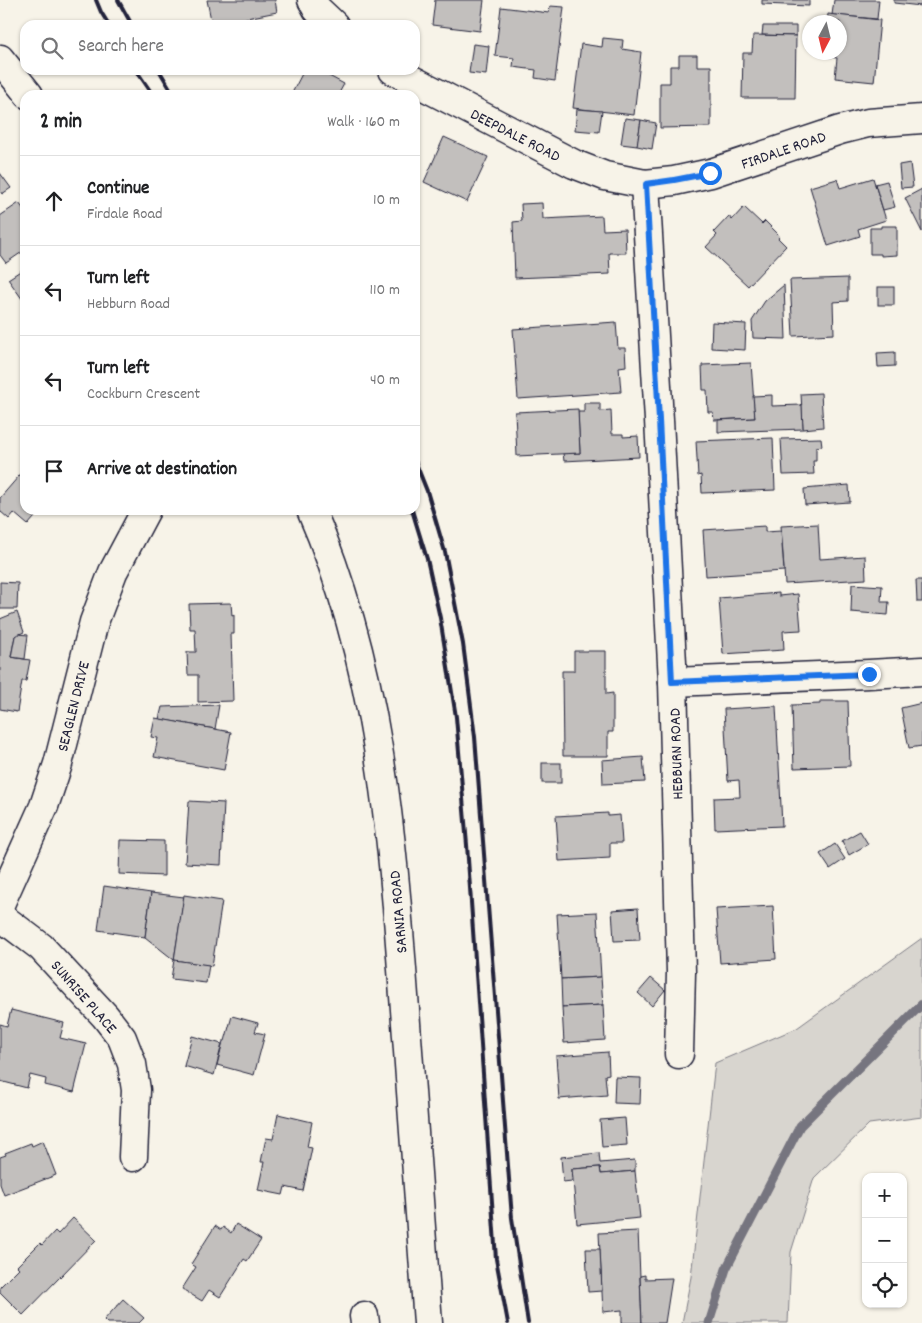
<!DOCTYPE html>
<html lang="en">
<head>
<meta charset="utf-8">
<style>
	:root { --surface:#fff; --page:#f6f6f6; --text:#202124; --muted:#757577; --line:#e0e0e0 }
	body { margin:0; font-family:Dekko,sans-serif; background:var(--page); color:var(--text) }
	.controls { position:absolute; right:15px; bottom:15px; display:grid; overflow:hidden; border-radius:10px; box-shadow:0 1px 4px #0004 }
	.controls button { width:45px; height:45px; display:grid; place-items:center; padding:0; border:0; border-bottom:1px solid var(--line); background:var(--surface); color:var(--text); font:25px sans-serif }
	.compass { position:absolute; left:802px; top:15px; width:45px; height:45px; border-radius:50%; background:var(--surface); box-shadow:0 1px 4px #0004; rotate:187deg }
	.stop { position:absolute; width:15px; height:15px; margin:-11px; border:4px solid #1a73e8; border-radius:50%; background:#fff }
	.stop.end { background:#1a73e8; border-color:#fff; box-shadow:0 1px 5px #0008 }
	.list { margin:0; padding:0; list-style:none }
	h2 { display:flex; justify-content:space-between; align-items:center; height:65px; margin:0; padding:0 20px; font-size:21px }
	h2 small { font-size:16px; font-weight:400; color:var(--muted) }
	.list li { display:grid; grid-template-columns:32px 1fr auto; gap:15px; align-items:center; box-sizing:border-box; height:90px; padding:0 20px; border-top:1px solid var(--line) }
	.list b { display:block; font-size:19px; white-space:nowrap }
	.list p { margin:0; font-size:16px; white-space:nowrap; color:var(--muted) }
	.list em { font-size:16px; font-style:normal; color:var(--muted) }
	.icon { flex:none; width:28px; height:28px; fill:none; stroke:currentColor; stroke-width:2; stroke-linecap:round; stroke-linejoin:round }
	.map { position:relative; flex:none; width:922px; height:1323px; overflow:hidden }
	.search { position:absolute; background:var(--surface); box-shadow:0 1px 4px #0004; left:20px; top:20px; width:400px; height:55px; display:flex; align-items:center; gap:12px; box-sizing:border-box; padding:0 18px; border-radius:15px; color:var(--muted); font-size:19px }
	.panel { position:absolute; background:var(--surface); box-shadow:0 1px 4px #0004; left:20px; top:90px; width:400px; height:425px; border-radius:15px }
	.map>svg:first-child { display:block }
	.green { fill:#d8d5cf; stroke:#7d7c85 }
	.lines { fill:none; stroke-linecap:round; stroke-linejoin:round }
	.stream { stroke:#76747f; stroke-width:9 }
	.building { fill:#c2bfbd; stroke:#22223b }
	.minor-casing { stroke:#22223b; stroke-width:31 }
	.major-casing { stroke:#22223b; stroke-width:31 }
	.minor { stroke:#f7f3e8; stroke-width:28 }
	.major { stroke:#f7f3e8; stroke-width:28 }
	.rail { stroke:#22223b; stroke-width:4 }
	.route { stroke:#1a73e8; stroke-width:6 }
	.labels { text-anchor:middle; stroke-width:4.5; stroke-linejoin:round; paint-order:stroke }
	.street-label { font-size:16px; fill:#22223b; stroke:#f7f3e8 }
</style>
</head>
<body>
<div class="map">
<svg width="922" height="1323" viewBox="0 0 922 1323">
	<rect width="100%" height="100%" fill="#f7f3e8"/>
	<filter id="ink" filterUnits="userSpaceOnUse"><feTurbulence type="fractalNoise" baseFrequency=".02" numOctaves="2"/><feDisplacementMap in="SourceGraphic" scale="10" xChannelSelector="R" yChannelSelector="G"/><feConvolveMatrix kernelMatrix="1 2 1 2 8 2 1 2 1" color-interpolation-filters="sRGB"/></filter>
	<g filter="url(#ink)">
		<polygon class="green" points="922,938 922,1117 869,1124 814,1178 791,1252 788,1323 682,1323 691,1277 715,1063 797,1028"/>
		<g class="lines">
			<polyline class="stream" points="709,1323 726,1269 800,1126 922,1004"/>
		</g>
		<g class="building">
			<polygon points="207,0 275,0 277,12 212,25"/>
			<polygon points="435,0 484,0 480,31 432,25"/>
			<polygon points="762,0 809,0 809,6 762,4"/>
			<polygon points="834,0 879,0 877,19 832,15"/>
			<polygon points="894,0 922,0 921,6 894,3"/>
			<polygon points="550,6 564,7 555,81 535,78 536,70 513,67 514,58 495,56 501,7 549,13"/>
			<polygon points="828,14 880,20 874,82 835,78 837,58 824,56 824,52 840,52 840,22 827,22"/>
			<polygon points="763,26 796,26 796,36 762,35"/>
			<polygon points="753,35 796,36 795,98 742,98 743,53 752,53"/>
			<polygon points="603,38 623,40 622,49 641,52 634,115 573,108 581,44 602,47"/>
			<polygon points="473,44 489,46 486,75 469,73"/>
			<polygon points="679,55 697,55 697,66 711,66 711,127 660,128 660,83 670,83 670,66 679,66"/>
			<polygon points="304,70 318,70 344,84 338,95 291,95"/>
			<polygon points="577,109 602,111 599,132 575,130"/>
			<polygon points="625,118 641,120 637,146 621,144"/>
			<polygon points="641,120 656,123 652,149 637,146"/>
			<polygon points="444,137 488,157 467,202 424,182"/>
			<polygon points="910,163 913,187 901,188 899,165"/>
			<polygon points="0,173 11,188 2,194 0,191"/>
			<polygon points="873,178 886,220 858,229 860,236 828,246 810,187 837,179 840,188"/>
			<polygon points="887,181 895,207 883,210 875,184"/>
			<polygon points="922,189 922,232 905,198"/>
			<polygon points="19,203 25,211 25,250 6,263 0,255 0,216"/>
			<polygon points="542,203 543,219 602,216 603,230 625,229 626,253 609,253 610,274 515,278 513,222 522,221 521,204"/>
			<polygon points="744,207 762,224 765,221 780,236 778,238 786,246 748,286 706,247 717,235 714,232 729,216 732,220"/>
			<polygon points="881,226 897,226 897,255 881,256 881,254 870,254 870,228 881,228"/>
			<polygon points="25,268 25,303 8,279"/>
			<polygon points="848,278 848,301 833,302 834,334 793,336 790,280"/>
			<polygon points="784,285 786,339 753,338 752,321 765,301"/>
			<rect x="878" y="287" width="16" height="18"/>
			<polygon points="616,322 618,348 625,348 626,366 619,367 621,392 518,399 513,329"/>
			<polygon points="712,322 746,324 745,350 711,348"/>
			<polygon points="895,352 895,366 878,367 877,353"/>
			<polygon points="751,363 755,418 714,420 713,412 708,412 707,390 703,390 702,365"/>
			<polygon points="821,393 823,427 803,429 801,394"/>
			<polygon points="772,395 772,406 802,405 803,429 718,432 718,420 755,418 753,396"/>
			<polygon points="584,403 600,403 600,411 611,410 612,434 623,434 623,437 638,436 639,457 564,461 563,453 580,453 578,412 584,412"/>
			<polygon points="578,409 580,453 517,456 515,412"/>
			<polygon points="773,438 775,490 702,493 701,475 698,476 696,441"/>
			<polygon points="821,438 822,446 816,447 816,461 813,461 814,474 783,475 781,439"/>
			<polygon points="25,469 25,510 41,510 28,525 14,513 9,519 0,511 0,498"/>
			<polygon points="849,485 850,502 805,505 804,489"/>
			<polygon points="818,524 820,559 865,556 866,579 785,584 781,526"/>
			<polygon points="765,526 765,532 781,531 784,571 706,576 703,530"/>
			<polygon points="916,580 922,580 922,602 917,602"/>
			<polygon points="0,582 18,583 17,609 0,609"/>
			<polygon points="852,584 882,586 881,602 889,602 888,615 851,612"/>
			<polygon points="779,593 779,596 798,594 801,630 783,631 784,650 723,654 719,598"/>
			<polygon points="231,603 232,616 234,615 234,634 231,634 233,701 198,702 198,675 188,675 187,652 196,652 195,629 190,629 189,604"/>
			<polygon points="17,612 24,632 15,636 11,657 30,660 26,681 22,681 17,712 0,709 0,619"/>
			<polygon points="18,634 28,635 25,659 11,657 15,636"/>
			<polygon points="574,651 606,651 606,694 613,693 613,732 608,732 608,756 563,756 562,671 574,671"/>
			<polygon points="820,701 848,701 850,766 794,768 792,705 820,704"/>
			<polygon points="922,703 922,746 909,748 901,708"/>
			<polygon points="219,705 215,729 159,719 162,707"/>
			<polygon points="776,706 782,826 715,829 714,798 740,797 739,780 728,781 724,709"/>
			<polygon points="155,718 231,732 224,770 154,757 158,738 151,737"/>
			<polygon points="643,757 645,782 603,784 602,760"/>
			<rect x="542" y="763" width="19" height="20"/>
			<polygon points="189,801 224,803 221,865 185,863"/>
			<polygon points="608,813 608,816 620,815 622,843 610,843 610,858 559,861 556,816"/>
			<polygon points="860,831 868,844 849,855 842,841"/>
			<polygon points="120,840 164,841 164,876 119,874"/>
			<polygon points="835,844 845,859 830,869 820,854"/>
			<polygon points="104,886 151,893 145,937 98,930"/>
			<polygon points="151,893 184,897 174,960 145,937"/>
			<polygon points="184,895 222,901 212,966 174,960"/>
			<polygon points="773,906 776,959 720,963 716,909"/>
			<polygon points="638,908 640,940 614,941 612,910"/>
			<polygon points="597,912 601,977 561,979 557,914"/>
			<polygon points="174,960 209,965 206,983 171,979"/>
			<polygon points="601,977 603,1005 562,1007 561,979"/>
			<polygon points="651,978 665,990 652,1006 638,993"/>
			<polygon points="603,1005 605,1040 564,1043 562,1007"/>
			<polygon points="11,1010 64,1023 60,1038 86,1044 74,1092 45,1085 46,1079 30,1075 27,1088 0,1081 0,1024 7,1026"/>
			<polygon points="232,1016 258,1023 255,1032 265,1034 254,1075 217,1065 223,1041 225,1041"/>
			<polygon points="192,1036 222,1044 214,1075 184,1066"/>
			<polygon points="608,1052 609,1074 605,1075 607,1095 559,1099 556,1056"/>
			<polygon points="615,1077 641,1078 640,1104 614,1103"/>
			<polygon points="278,1114 312,1122 307,1147 312,1148 303,1191 285,1187 283,1195 258,1190 264,1162 261,1162 266,1138 273,1139"/>
			<polygon points="625,1118 627,1145 602,1147 600,1120"/>
			<polygon points="43,1141 56,1175 4,1195 0,1184 0,1157 6,1155 5,1153 31,1143 32,1146"/>
			<polygon points="599,1153 600,1163 635,1160 635,1171 601,1174 600,1167 572,1169 572,1181 563,1182 561,1157"/>
			<polygon points="600,1167 601,1174 635,1171 640,1218 577,1224 572,1169"/>
			<polygon points="73,1218 96,1240 23,1315 0,1292 0,1287 19,1268 17,1266 40,1243 42,1245 55,1231 58,1234"/>
			<polygon points="236,1224 261,1240 247,1261 244,1259 220,1297 209,1290 202,1301 182,1289 196,1267 191,1264 215,1226 221,1230 223,1227 231,1233"/>
			<polygon points="638,1231 642,1323 622,1323 622,1310 603,1312 599,1233"/>
			<polygon points="586,1249 600,1249 602,1291 588,1292"/>
			<polygon points="645,1275 645,1279 672,1278 665,1323 642,1323 640,1276"/>
			<polygon points="123,1299 144,1318 139,1323 107,1323 104,1320"/>
		</g>
		<g class="lines">
			<g class="minor-casing">
				<g id="minor">
					<polyline points="312,0 317,9 334,25"/>
					<polyline points="393,70 574,164 605,176 645,184 674,181 711,173 840,130 868,123 922,119"/>
					<polyline points="645,184 659,420 673,682 681,972 679,1054"/>
					<polyline points="673,682 869,674 922,671"/>
					<polyline points="0,904 44,806 58,764 94,622 113,572 146,510"/>
					<polyline points="0,916 41,947 105,1016 122,1038 132,1064 136,1090 133,1157"/>
					<polyline points="364,1316 365,1323"/>
				</g>
			</g>
			<g class="major-casing">
				<g id="major">
					<polyline points="0,59 29,95"/>
					<path d="M311,510C378,663 392,832 404,996C412,1105 420,1214 428,1323"/>
				</g>
			</g>
			<use href="#minor" class="minor"/>
			<use href="#major" class="major"/>
			<g class="rail">
				<polyline points="96,0 101,12 109,25"/>
				<polyline points="118,0 132,25"/>
				<polyline points="136,70 153,95"/>
				<polyline points="159,70 174,95"/>
				<polyline points="415,461 427,491 445,552 463,644 475,737 512,1218 528,1323"/>
				<polyline points="412,510 427,559 440,618 456,717 467,845 496,1259 508,1323"/>
			</g>
		</g>
	</g>
	<g class="lines" filter="url(#ink)">
		<polyline class="route" points="710,173 674,180 646,184 659,420 672,682 869,674"/>
	</g>
	<g class="labels">
		<g class="street-label">
			<text transform="translate(516 134) rotate(27)" y="6">DEEPDALE ROAD</text>
			<text transform="translate(783 149) rotate(-19)" y="6">FIRDALE ROAD</text>
			<text transform="translate(72 706) rotate(-76)" y="6">SEAGLEN DRIVE</text>
			<text transform="translate(675 754) rotate(-92)" y="6">HEBBURN ROAD</text>
			<text transform="translate(397 912) rotate(-95)" y="6">SARNIA ROAD</text>
			<text transform="translate(85 996) rotate(49)" y="6">SUNRISE PLACE</text>
		</g>
	</g>
</svg>
<div class="controls">
<button>+</button>
<button>−</button>
<button><svg class="icon" aria-label="locate" viewBox="0 0 24 24"><circle cx="12" cy="12" r="6"/><path d="M12 2v4M12 18v4M2 12h4M18 12h4"/></svg></button>
</div>
<svg class="compass" viewBox="-18 -18 36 36"><path d="M0-13l5 13h-10z" fill="#e53935"/><path d="M0 13l5-13h-10z" fill="#757577"/></svg>
<div class="stop" style="left:710px;top:173px"></div>
<div class="stop end" style="left:869px;top:674px"></div>
<div class="search"><svg class="icon" aria-label="search" viewBox="0 0 24 24"><circle cx="10" cy="10" r="6"/><path d="M15 15l6 6"/></svg>Search here</div>
<section class="panel">
<h2>2 min<small>Walk · 160 m</small></h2>
<ul class="list">
<li><svg class="icon" aria-label="ahead" viewBox="0 0 24 24"><path d="M12 20V5M6 11l6-6 6 6"/></svg><div><b>Continue</b><p>Firdale Road</p></div><em>10 m</em></li>
<li><svg class="icon" aria-label="left" viewBox="0 0 24 24"><path d="M17 20v-9H6M10 6l-5 5 5 5"/></svg><div><b>Turn left</b><p>Hebburn Road</p></div><em>110 m</em></li>
<li><svg class="icon" aria-label="left" viewBox="0 0 24 24"><path d="M17 20v-9H6M10 6l-5 5 5 5"/></svg><div><b>Turn left</b><p>Cockburn Crescent</p></div><em>40 m</em></li>
<li><svg class="icon" aria-label="arrive" viewBox="0 0 24 24"><path d="M6 21V4h12l-3 4 3 4H6"/></svg><div><b>Arrive at destination</b></div></li>
</ul>
</section>
</div>
</body>
</html>
